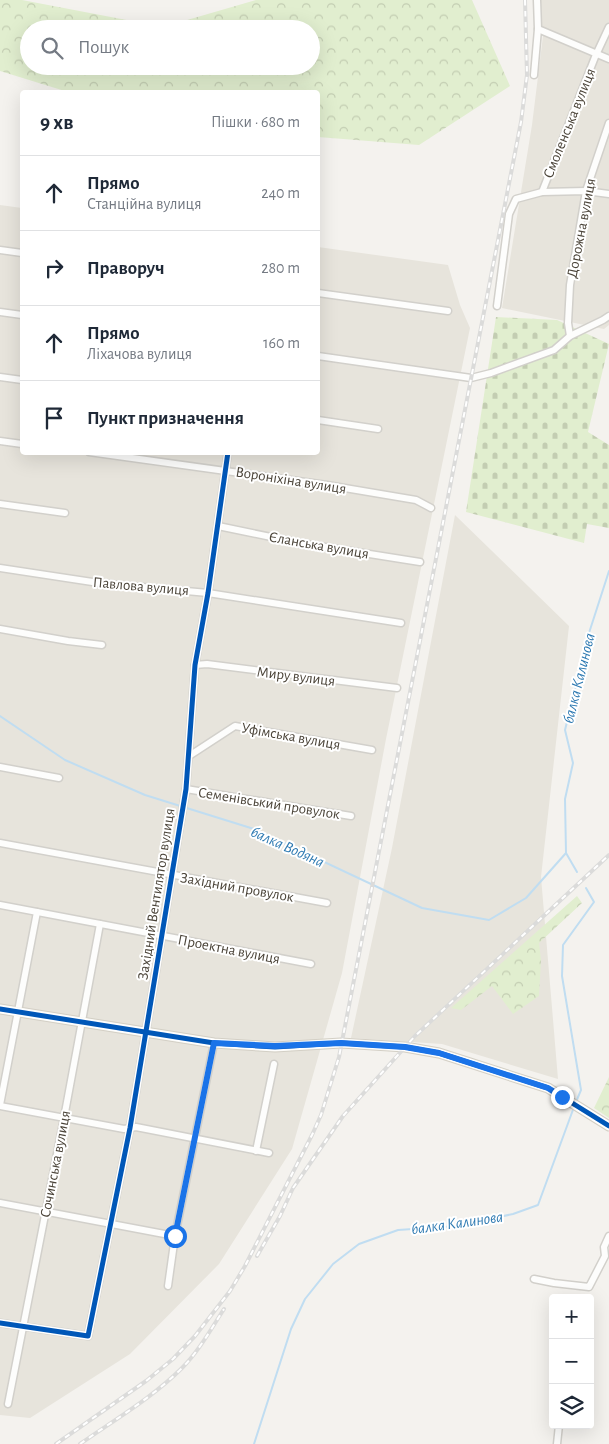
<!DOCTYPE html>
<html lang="uk">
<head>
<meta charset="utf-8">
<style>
	:root { --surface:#fff; --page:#f2f2f3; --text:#1f2937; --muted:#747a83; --line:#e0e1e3 }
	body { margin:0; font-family:"Alegreya Sans",sans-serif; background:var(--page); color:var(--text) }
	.controls { position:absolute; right:15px; bottom:15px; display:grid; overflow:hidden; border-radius:5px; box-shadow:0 5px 20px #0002 }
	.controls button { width:45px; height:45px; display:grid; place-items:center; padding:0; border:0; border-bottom:1px solid var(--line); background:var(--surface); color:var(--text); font:25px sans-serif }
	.stop { position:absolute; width:15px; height:15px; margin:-11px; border:4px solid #1a73e8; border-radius:50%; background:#fff }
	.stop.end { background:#1a73e8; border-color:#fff; box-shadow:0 1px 5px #0008 }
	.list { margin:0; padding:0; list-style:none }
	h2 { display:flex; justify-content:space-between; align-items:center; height:65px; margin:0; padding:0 20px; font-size:21px }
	h2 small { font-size:16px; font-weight:400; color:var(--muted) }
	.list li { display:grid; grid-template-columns:32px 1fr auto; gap:15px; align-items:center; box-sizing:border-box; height:75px; padding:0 20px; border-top:1px solid var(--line) }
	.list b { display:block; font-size:19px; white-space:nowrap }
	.list p { margin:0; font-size:16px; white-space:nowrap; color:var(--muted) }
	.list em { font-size:16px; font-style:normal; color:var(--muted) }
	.icon { flex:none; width:28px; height:28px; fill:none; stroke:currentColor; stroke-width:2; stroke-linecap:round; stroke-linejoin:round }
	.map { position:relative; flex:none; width:609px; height:1444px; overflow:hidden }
	.search { position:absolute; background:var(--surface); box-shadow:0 5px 20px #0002; left:20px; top:20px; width:300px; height:55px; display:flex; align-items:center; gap:12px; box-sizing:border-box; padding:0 18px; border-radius:28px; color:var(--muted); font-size:19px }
	.panel { position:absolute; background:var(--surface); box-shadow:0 5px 20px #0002; left:20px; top:90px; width:300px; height:365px; border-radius:5px }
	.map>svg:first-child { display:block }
	.residential { fill:#e7e4dc }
	.forest { fill:url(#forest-crowns); fill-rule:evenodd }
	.cemetery { fill:url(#cemetery-stones) }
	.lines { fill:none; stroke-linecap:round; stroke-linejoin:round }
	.stream { stroke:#c0ddf1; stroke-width:2 }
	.street-casing { stroke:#d2d0cb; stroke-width:9 }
	.secondary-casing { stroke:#d3cfc5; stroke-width:11 }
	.street { stroke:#fdfdfc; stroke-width:6 }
	.secondary { stroke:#f7f6f1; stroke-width:9 }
	.rail-casing { stroke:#dbdbda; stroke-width:4 }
	.rail { stroke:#fff; stroke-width:2; stroke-dasharray:5.5; stroke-linecap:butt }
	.cycleway-casing { stroke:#fff; stroke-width:8 }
	.cycleway { stroke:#0057b8; stroke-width:5 }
	.route { stroke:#1a73e8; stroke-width:6 }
	.labels { text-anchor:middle; stroke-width:4; stroke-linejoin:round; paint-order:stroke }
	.street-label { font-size:15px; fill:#4b4439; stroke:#fff }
	.water-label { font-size:16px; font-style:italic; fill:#2e7ab2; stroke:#fff }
</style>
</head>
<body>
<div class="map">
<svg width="609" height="1444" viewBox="0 0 609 1444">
	<defs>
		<pattern id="forest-crowns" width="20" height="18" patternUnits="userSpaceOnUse" patternTransform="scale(1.25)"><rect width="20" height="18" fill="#e1eecf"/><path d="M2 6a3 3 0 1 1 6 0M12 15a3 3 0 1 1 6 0" fill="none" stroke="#c3cdb2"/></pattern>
		<pattern id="cemetery-stones" width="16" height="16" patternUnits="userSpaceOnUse" patternTransform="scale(1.25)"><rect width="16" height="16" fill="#e1eecf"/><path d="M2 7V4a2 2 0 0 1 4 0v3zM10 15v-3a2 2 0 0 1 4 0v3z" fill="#c3cdb2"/></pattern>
	</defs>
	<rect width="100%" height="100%" fill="#f4f2ee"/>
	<g class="residential">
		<polygon points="538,0 609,0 609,325 604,329 502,308 532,125 543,36"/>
		<polygon points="0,205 22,208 22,452 318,452 318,247 448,265 460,305 470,328 386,739 342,973 292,1149 219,1264 130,1354 30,1418 0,1415"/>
		<polygon points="455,515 569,626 541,877 558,1079 442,1044 351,1038 392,848"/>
	</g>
	<g class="forest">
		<path d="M0,0H22L163,27L256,0H472L510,86L419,145L318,137V92H68L0,71ZM29,29H311V66H29Z"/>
		<polygon points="577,896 582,903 539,943 541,960 539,996 513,1014 492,986 461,1010 451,1008"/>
		<polygon points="609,1077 609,1118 594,1108"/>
	</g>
	<polygon class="cemetery" points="496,317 557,320 609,344 588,432 609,445 609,528 587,524 584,543 466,512"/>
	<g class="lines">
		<g class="stream">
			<polyline points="0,716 65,760 145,795 254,829 422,908 489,920 526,898 566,853"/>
			<polyline points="577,872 566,853 565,799 573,763 565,730 589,633 609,571"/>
			<polyline points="576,1102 581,1090 562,976 563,945 594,902 586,888"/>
			<polyline points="254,1444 291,1329 305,1299 333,1264 359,1244 398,1230 457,1226 513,1214 538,1205 574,1107"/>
		</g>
		<g class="street-casing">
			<g id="street">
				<polyline points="538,29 609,59"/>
				<polyline points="534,75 538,29 537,0"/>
				<polyline points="542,192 595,57 609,27"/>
				<polyline points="0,250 22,253"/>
				<polyline points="318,293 448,311"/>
				<polyline points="497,306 509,214 516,199 542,192 586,191 609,194"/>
				<polyline points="0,312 22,315"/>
				<polyline points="570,336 568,323 570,285 586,191 609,123"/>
				<polyline points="318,356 471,378 491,373 554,350 570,336 603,320 609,316"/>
				<polyline points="0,377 22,380"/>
				<polyline points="318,420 378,429"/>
				<polyline points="0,441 22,444"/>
				<polyline points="89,452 327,485 416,500 431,508"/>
				<polyline points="0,504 65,513"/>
				<polyline points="218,526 300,543 420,562"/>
				<polyline points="0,568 99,583 208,593 401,623"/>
				<polyline points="0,629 68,641 102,645"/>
				<polyline points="195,665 207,664 397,688"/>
				<polyline points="189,756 235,726 372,750"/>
				<polyline points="0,767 59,778"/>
				<polyline points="186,789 351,816"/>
				<polyline points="0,843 327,903"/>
				<polyline points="0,905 311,964"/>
				<polyline points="0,1105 37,912"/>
				<polyline points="0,1106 124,1129 136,1127 269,1153"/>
				<polyline points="256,1151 274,1064"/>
				<polyline points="0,1203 175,1236"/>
				<polyline points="534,1279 554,1283 589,1287 605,1256 604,1247 609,1236"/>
				<polyline points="168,1286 175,1236 214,1043"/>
				<polyline points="0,1323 88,1336 130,1128 186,789 195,665 208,593 228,452"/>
				<polyline points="8,1404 64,1118 100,924"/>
				<polyline points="557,1444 559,1425"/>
			</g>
		</g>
		<g class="secondary-casing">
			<polyline id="secondary" points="0,1009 214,1043 275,1047 341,1043 405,1047 439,1053 548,1088 609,1126"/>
		</g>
		<use href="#street" class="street"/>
		<use href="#secondary" class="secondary"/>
		<g class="rail-casing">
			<g id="rail">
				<polyline points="257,1256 280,1216 293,1188 343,1116 415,1036 609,855"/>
				<polyline points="56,1444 146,1381 173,1359 195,1336 230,1291 245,1266 312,1135 321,1115 339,1057 521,122 527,75 525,0"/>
				<path d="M80,1444C114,1420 152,1398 182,1368C199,1351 211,1329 224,1309"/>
			</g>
		</g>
		<use href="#rail" class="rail"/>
		<g class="cycleway-casing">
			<g id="cycleway">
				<polyline points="0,1009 214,1043 275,1047 341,1043 405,1047 439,1053 548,1088 609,1126"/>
				<polyline points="0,1323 88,1336 130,1128 186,789 195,665 208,593 228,452"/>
			</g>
		</g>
		<use href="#cycleway" class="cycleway"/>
	</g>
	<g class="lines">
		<polyline class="route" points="175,1236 214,1043 275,1046 341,1043 405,1047 439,1053 548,1088 562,1097"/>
	</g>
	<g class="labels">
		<g class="street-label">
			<text transform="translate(569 123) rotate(-68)" y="5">Смоленська вулиця</text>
			<text transform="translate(581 228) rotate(-79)" y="5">Дорожна вулиця</text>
			<text transform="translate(291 480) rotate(9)" y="5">Вороніхіна вулиця</text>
			<text transform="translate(319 545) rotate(10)" y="5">Єланська вулиця</text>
			<text transform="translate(141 586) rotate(5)" y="5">Павлова вулиця</text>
			<text transform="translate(296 676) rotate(7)" y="5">Миру вулиця</text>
			<text transform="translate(291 736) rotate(10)" y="5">Уфімська вулиця</text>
			<text transform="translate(269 803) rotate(9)" y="5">Семенівський провулок</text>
			<text transform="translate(237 887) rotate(10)" y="5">Західний провулок</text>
			<text transform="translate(156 894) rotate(-81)" y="5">Західний Вентилятор вулиця</text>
			<text transform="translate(229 949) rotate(11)" y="5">Проектна вулиця</text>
			<text transform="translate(55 1164) rotate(-79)" y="5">Сочинська вулиця</text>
		</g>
		<g class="water-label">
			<text transform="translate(578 678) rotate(-76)" y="6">балка Калинова</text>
			<text transform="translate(288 846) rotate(24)" y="6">балка Водяна</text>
			<text transform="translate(457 1222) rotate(-8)" y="6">балка Калинова</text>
		</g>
	</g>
</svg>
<div class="controls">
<button>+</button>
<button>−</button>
<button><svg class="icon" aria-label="layers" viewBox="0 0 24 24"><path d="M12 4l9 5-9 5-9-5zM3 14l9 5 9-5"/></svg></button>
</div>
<div class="stop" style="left:175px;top:1236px"></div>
<div class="stop end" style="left:562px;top:1097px"></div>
<div class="search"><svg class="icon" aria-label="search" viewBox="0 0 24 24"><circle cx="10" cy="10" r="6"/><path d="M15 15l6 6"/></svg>Пошук</div>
<section class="panel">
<h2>9 хв<small>Пішки · 680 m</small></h2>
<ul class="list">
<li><svg class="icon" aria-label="ahead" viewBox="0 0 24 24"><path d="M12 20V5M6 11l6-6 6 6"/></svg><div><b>Прямо</b><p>Станційна вулиця</p></div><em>240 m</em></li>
<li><svg class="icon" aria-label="right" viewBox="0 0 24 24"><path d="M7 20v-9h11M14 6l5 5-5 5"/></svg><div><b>Праворуч</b></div><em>280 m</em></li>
<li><svg class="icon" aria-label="ahead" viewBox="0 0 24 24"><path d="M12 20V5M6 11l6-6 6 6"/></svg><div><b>Прямо</b><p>Ліхачова вулиця</p></div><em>160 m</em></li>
<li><svg class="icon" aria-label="arrive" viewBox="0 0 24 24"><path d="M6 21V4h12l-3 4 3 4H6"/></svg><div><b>Пункт призначення</b></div></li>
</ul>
</section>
</div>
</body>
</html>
